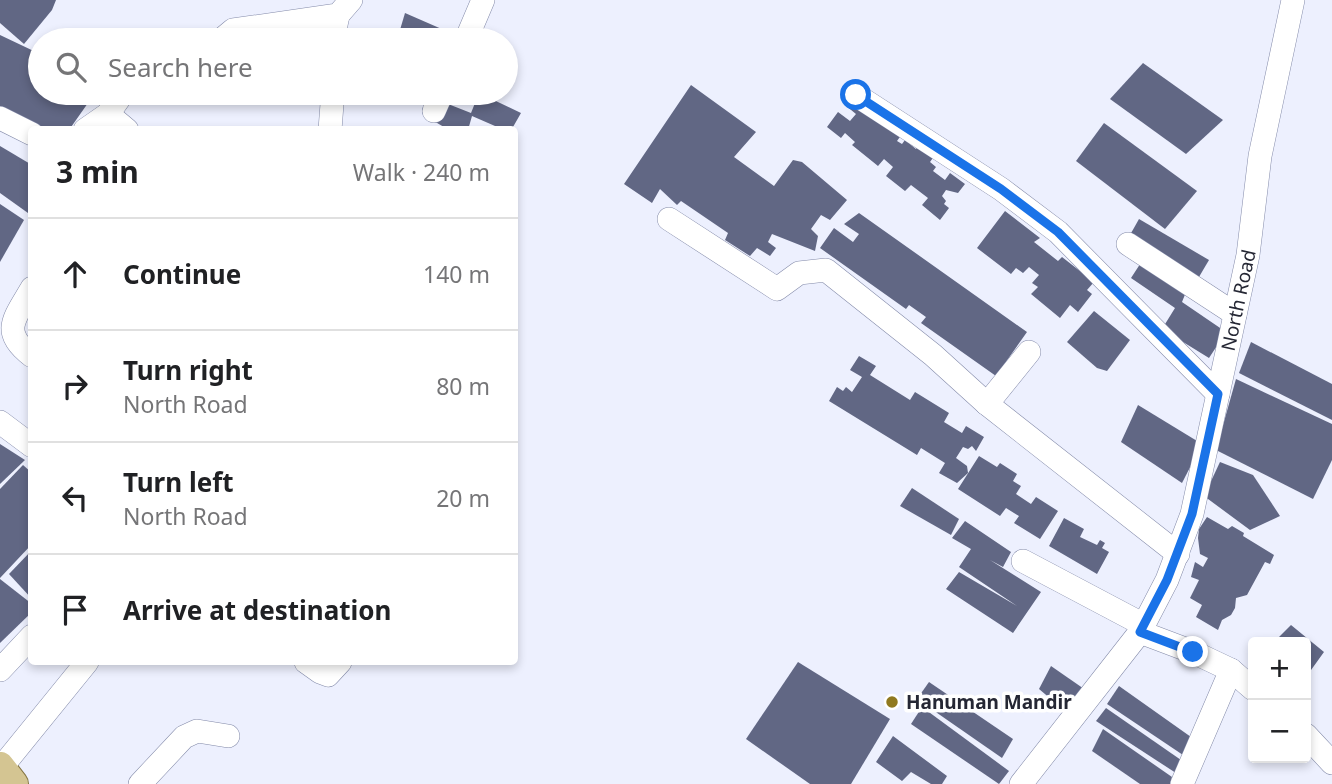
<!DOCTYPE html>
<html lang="en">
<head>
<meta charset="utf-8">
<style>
	:root { --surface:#fff; --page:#f6f6f6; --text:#202124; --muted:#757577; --line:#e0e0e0 }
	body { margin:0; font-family:"Noto Sans",sans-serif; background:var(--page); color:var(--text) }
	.controls { position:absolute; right:21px; bottom:21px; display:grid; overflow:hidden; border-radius:7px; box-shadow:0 4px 10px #0003 }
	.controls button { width:63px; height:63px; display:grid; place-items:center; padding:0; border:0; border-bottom:2px solid var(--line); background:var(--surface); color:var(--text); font:35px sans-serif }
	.stop { position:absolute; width:21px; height:21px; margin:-16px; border:5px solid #1a73e8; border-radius:50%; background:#fff }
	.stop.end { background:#1a73e8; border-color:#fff; box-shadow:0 2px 7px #0008 }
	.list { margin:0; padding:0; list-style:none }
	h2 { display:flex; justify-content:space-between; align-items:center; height:91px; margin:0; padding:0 28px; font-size:30px }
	h2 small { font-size:23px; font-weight:400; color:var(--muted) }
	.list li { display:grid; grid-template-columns:46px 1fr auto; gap:21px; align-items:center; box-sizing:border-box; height:112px; padding:0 28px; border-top:2px solid var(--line) }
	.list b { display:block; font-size:26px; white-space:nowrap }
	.list p { margin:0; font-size:23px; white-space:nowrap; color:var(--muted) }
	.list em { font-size:23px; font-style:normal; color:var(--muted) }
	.icon { flex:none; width:38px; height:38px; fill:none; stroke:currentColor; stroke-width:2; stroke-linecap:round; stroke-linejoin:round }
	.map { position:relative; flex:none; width:1332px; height:784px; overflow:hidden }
	.search { position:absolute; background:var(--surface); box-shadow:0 4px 10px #0003; left:28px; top:28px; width:490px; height:77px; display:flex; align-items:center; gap:18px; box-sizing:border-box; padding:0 24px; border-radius:38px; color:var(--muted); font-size:26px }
	.panel { position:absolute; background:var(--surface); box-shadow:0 4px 10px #0003; left:28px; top:126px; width:490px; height:539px; border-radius:7px }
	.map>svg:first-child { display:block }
	.building { fill:#616784 }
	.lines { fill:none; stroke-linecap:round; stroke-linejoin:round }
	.minor-casing { stroke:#838aa9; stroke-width:24 }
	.major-casing { stroke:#847542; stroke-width:30 }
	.minor { stroke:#fff; stroke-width:23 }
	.major { stroke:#d4c592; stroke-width:28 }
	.route { stroke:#1a73e8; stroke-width:9 }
	.poi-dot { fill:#90791f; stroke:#fff; stroke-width:2.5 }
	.labels { text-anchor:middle; stroke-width:7; stroke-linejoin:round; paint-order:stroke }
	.street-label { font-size:19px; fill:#252734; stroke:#fff }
	.poi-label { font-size:19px; font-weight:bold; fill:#252734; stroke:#fff; text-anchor:start }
</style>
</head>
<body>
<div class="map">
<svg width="1332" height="784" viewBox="0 0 1332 784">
	<rect width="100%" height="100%" fill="#edf0fe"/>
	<g class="building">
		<polygon points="0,0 56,0 52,10 24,44 0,23"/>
		<polygon points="405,13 460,37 459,40 397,40"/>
		<polygon points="0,35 40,54 40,93 95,93 69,130 41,130 0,107"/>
		<polygon points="1143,63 1223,120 1186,154 1110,99"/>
		<polygon points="691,85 756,132 734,157 774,186 793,160 802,162 847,200 830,220 821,215 811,229 818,236 815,251 772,234 768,242 776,248 770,256 757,248 750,256 725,240 728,233 681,201 677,205 660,189 652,203 624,184"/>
		<polygon points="479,93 521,113 513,127 495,126 472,116 468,130 449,130 432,120 443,102 471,113"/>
		<polygon points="857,98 902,134 897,141 902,144 905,140 916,149 919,143 935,155 930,162 936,167 933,171 945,180 950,173 965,184 958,193 946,190 942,196 946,201 944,204 949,208 940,220 922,205 928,198 911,185 905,191 886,176 893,167 884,159 878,166 852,145 855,142 845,133 841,138 827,127 838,112 850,121 856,114 845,105"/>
		<polygon points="1104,123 1197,191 1165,229 1076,161"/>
		<polygon points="0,146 32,165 32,207 28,213 0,193"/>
		<polygon points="0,204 24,220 0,262"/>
		<polygon points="1005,211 1040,238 1034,242 1058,261 1062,257 1094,282 1087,290 1092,294 1078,312 1070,305 1060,318 1031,294 1038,287 1032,283 1039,275 1029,267 1023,273 1016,268 1011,274 977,248"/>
		<polygon points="859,213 1027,332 996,376 921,323 926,317 909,305 906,309 820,248 834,228 853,242 859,234 844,224"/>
		<polygon points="1139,219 1209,260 1196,282 1126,242"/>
		<polygon points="1144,258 1188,287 1182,302 1226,332 1209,358 1162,329 1175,308 1131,278"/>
		<polygon points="1094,311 1130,340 1107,371 1097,368 1067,342"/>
		<polygon points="1251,342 1332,384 1332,420 1239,373"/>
		<polygon points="859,356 876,366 870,375 910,400 915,392 949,413 944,422 962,433 966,426 984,437 976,451 972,446 968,449 963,447 956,458 967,466 968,473 957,483 939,473 945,463 921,448 917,455 829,401 837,387 843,391 846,387 852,392 862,377 850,370"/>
		<polygon points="1236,379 1332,424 1332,460 1313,499 1216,450"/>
		<polygon points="1138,405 1202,444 1182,483 1121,442"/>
		<polygon points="0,444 25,460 0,484"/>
		<polygon points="979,456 997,467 1000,463 1017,474 1013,481 1021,486 1016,494 1031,504 1036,497 1058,511 1040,539 1014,523 1019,516 1006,508 1000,516 958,489"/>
		<polygon points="1220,462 1253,475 1280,516 1250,530 1204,496"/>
		<polygon points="23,465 32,473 32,544 0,578 0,489"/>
		<polygon points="912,488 959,519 951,535 900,506"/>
		<polygon points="1207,517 1228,529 1232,526 1244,533 1243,536 1274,555 1270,564 1265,562 1247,595 1236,598 1235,608 1231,615 1222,620 1218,630 1196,617 1202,605 1190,598 1199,580 1191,577 1195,562 1203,567 1208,558 1200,554 1198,538 1199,529"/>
		<polygon points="1064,518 1084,529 1080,537 1097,545 1100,540 1105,543 1102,548 1109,552 1097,574 1049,546"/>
		<polygon points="965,521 1011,552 1003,567 990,560 1041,592 1013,633 946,589 959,572 1017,606 959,567 971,549 952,538"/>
		<polygon points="32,550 32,599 9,574"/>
		<polygon points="0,579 32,604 32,612 0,643"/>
		<polygon points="1291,625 1324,652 1306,677 1306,642 1274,642"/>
		<polygon points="798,662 890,719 851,784 810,784 746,739"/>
		<polygon points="1051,666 1087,691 1070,715 1039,689"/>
		<polygon points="929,682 1013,739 1002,758 917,699"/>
		<polygon points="1119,686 1191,737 1183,755 1107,704"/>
		<polygon points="922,707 1009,771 999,784 911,724"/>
		<polygon points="1106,708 1181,760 1179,775 1096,721"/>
		<polygon points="1103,729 1172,777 1170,784 1140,784 1092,751"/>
		<polygon points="893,736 947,776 942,784 931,784 911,772 902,781 876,762"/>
	</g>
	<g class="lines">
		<g class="minor-casing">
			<g id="minor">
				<polyline points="221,40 233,30 338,15 351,0"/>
				<polyline points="333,40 338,15"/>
				<polyline points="466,40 483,0"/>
				<polyline points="856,95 1001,189 1058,232 1218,394"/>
				<polyline points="434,111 442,93"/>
				<polyline points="108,114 123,93"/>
				<polyline points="0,118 32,134"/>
				<polyline points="85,130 108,114 127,130"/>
				<polyline points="330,130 332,104 330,93"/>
				<polyline points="669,219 777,289 799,273 826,270 933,355 987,404 1178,554"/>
				<polyline points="1128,244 1235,314"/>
				<path d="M32,288C14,319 0,332 32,356"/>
				<polyline points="987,404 1029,352"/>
				<polyline points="0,422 32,446"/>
				<polyline points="1023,561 1144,625"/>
				<polyline points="1140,632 1193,652 1231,670 1253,689"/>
				<polyline points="306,662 320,672 328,675 340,662"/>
				<polyline points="0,670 32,636"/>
				<polyline points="1306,735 1332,763"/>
				<polyline points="1,768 87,662"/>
				<polyline points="140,784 184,737 197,731 228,736"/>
				<path id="s1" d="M1021,784L1140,632L1167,580L1192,514L1248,255L1260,156L1293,0"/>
				<polyline points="1182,784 1231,670"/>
			</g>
		</g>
		<g class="major-casing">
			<polyline id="major" points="0,766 14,784"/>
		</g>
		<use href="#minor" class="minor"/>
		<use href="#major" class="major"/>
	</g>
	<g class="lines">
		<polyline class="route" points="856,95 1001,189 1058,232 1218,394 1192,514 1167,580 1140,632 1193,652"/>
	</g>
	<circle class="poi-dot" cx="892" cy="702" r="7"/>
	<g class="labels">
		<g class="street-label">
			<text dy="7" stroke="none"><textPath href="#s1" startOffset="541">North Road</textPath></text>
		</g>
		<g class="poi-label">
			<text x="906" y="709">Hanuman Mandir</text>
		</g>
	</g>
</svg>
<div class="controls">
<button>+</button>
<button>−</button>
</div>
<div class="stop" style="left:856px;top:95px"></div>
<div class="stop end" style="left:1193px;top:652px"></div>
<div class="search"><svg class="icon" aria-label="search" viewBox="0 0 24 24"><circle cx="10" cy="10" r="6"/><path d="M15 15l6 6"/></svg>Search here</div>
<section class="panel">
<h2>3 min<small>Walk · 240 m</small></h2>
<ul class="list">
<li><svg class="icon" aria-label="ahead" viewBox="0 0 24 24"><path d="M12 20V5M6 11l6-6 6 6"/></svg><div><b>Continue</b></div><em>140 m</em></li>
<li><svg class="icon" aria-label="right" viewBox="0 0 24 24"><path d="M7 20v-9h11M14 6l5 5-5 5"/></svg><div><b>Turn right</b><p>North Road</p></div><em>80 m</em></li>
<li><svg class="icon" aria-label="left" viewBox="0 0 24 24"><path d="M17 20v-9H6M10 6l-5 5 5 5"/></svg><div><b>Turn left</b><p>North Road</p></div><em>20 m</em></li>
<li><svg class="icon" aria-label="arrive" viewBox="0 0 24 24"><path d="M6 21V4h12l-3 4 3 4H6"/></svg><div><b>Arrive at destination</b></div></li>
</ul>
</section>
</div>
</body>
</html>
